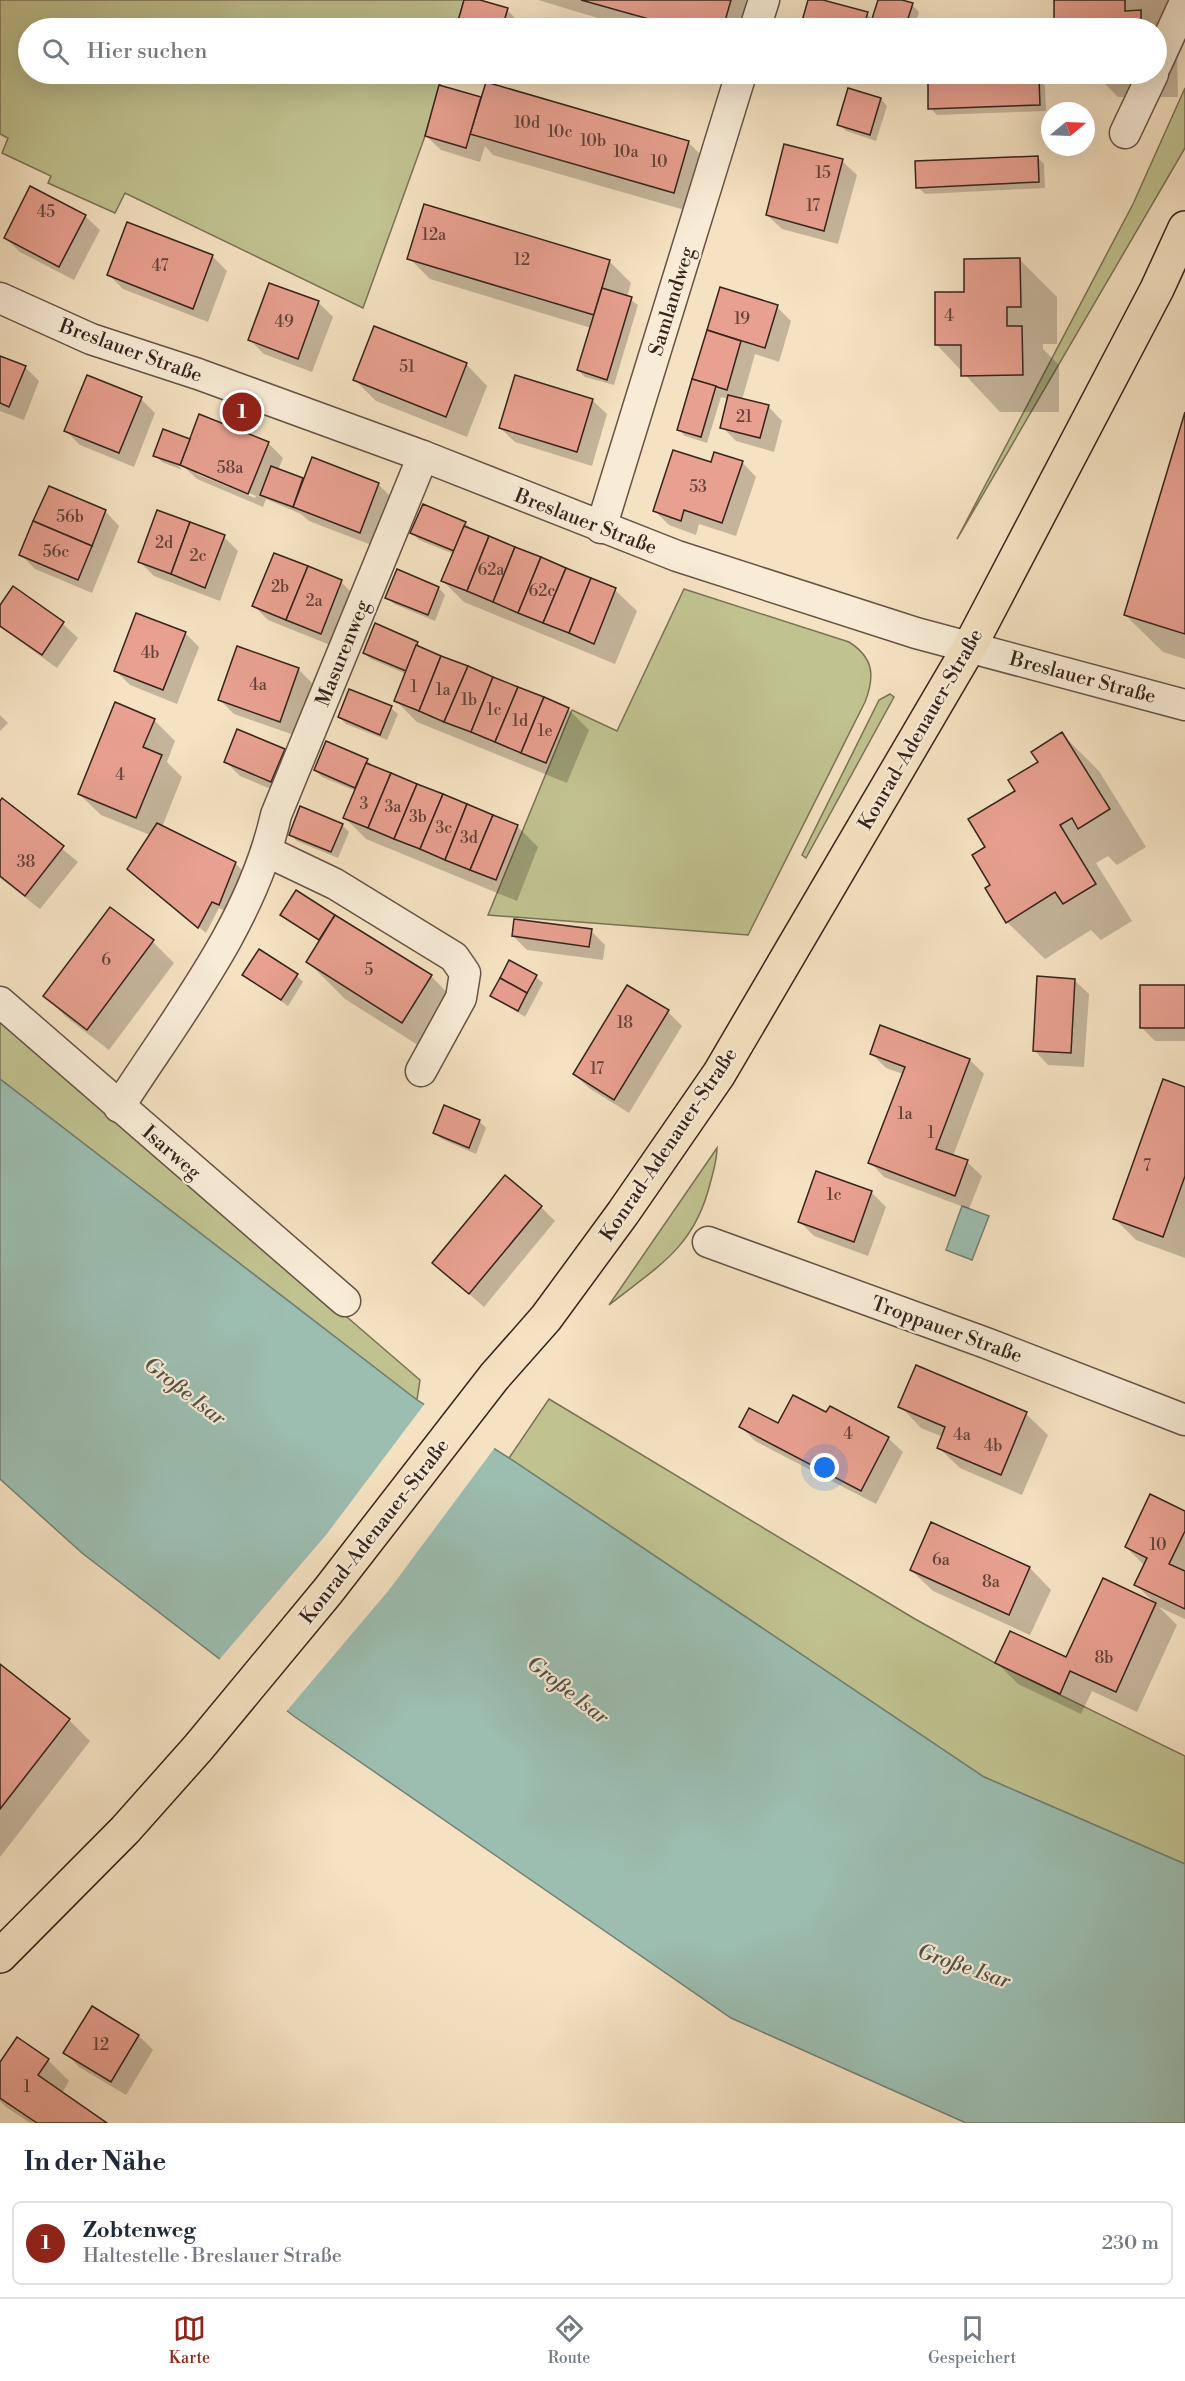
<!DOCTYPE html>
<html lang="de">
<head>
<meta charset="utf-8">
<style>
	:root { --surface:#fff; --page:#f2f2f3; --text:#1f2937; --muted:#747a83; --line:#e0e1e3; --accent:#8f2418 }
	body { margin:0; font-family:"Libre Bodoni",serif; background:var(--page); color:var(--text) }
	.compass { position:absolute; left:1041px; top:102px; width:54px; height:54px; border-radius:50%; background:var(--surface); box-shadow:0 6px 24px #0002; rotate:71deg }
	.you { position:absolute; left:825px; top:1468px; width:21px; height:21px; margin:-15px; border:4px solid #fff; border-radius:50%; background:#1a73e8; box-shadow:0 0 0 9px #1a73e833 }
	.badge { display:grid; place-items:center; width:39px; height:39px; border-radius:50%; background:var(--accent); color:#fff; font-size:20px; font-weight:700 }
	.pin { position:absolute; translate:-50% -50%; border:3px solid #fff; box-shadow:0 2px 6px #0006 }
	.list { margin:0; padding:0; list-style:none }
	h2 { display:flex; justify-content:space-between; align-items:center; height:78px; margin:0; padding:0 24px; font-size:26px }
	h2 small { font-size:20px; font-weight:400; color:var(--muted) }
	.list li { display:grid; grid-template-columns:39px 1fr auto; gap:18px; align-items:center; box-sizing:border-box; height:84px; margin:0 12px 12px; padding:0 12px; border:2px solid var(--line); border-radius:9px }
	.list b { display:block; font-size:22px; white-space:nowrap }
	.list p { margin:0; font-size:20px; white-space:nowrap; color:var(--muted) }
	.list em { font-size:20px; font-style:normal; color:var(--muted) }
	.icon { flex:none; width:33px; height:33px; fill:none; stroke:currentColor; stroke-width:2; stroke-linecap:round; stroke-linejoin:round }
	.map { position:relative; flex:none; width:1185px; height:2123px; overflow:hidden }
	.search { position:absolute; background:var(--surface); box-shadow:0 6px 24px #0002; left:18px; right:18px; top:18px; height:66px; display:flex; align-items:center; gap:15px; box-sizing:border-box; padding:0 21px; border-radius:33px; color:var(--muted); font-size:22px }
	.sheet { height:174px; background:var(--surface) }
	nav { display:flex; justify-content:space-around; align-items:center; box-sizing:border-box; height:84px; border-top:2px solid var(--line); background:var(--surface); font-size:16px; color:var(--muted) }
	nav a { display:grid; justify-items:center; gap:3px }
	nav .on { color:var(--accent) }
	.map>svg:first-child { display:block }
	.green { fill:#c0c290; stroke:#7b7256; stroke-width:1.5 }
	.water { fill:#9cbeb1; stroke:#738075; stroke-width:1.5 }
	.pier { fill:#f5e2c2 }
	.shadow { fill:#0003; fill-rule:evenodd }
	.building { fill:#e8a090; stroke:#36231c; stroke-width:1.5 }
	.lines { fill:none; stroke-linecap:round; stroke-linejoin:round }
	.street-casing { stroke:#665346; stroke-width:33 }
	.primary-casing { stroke:#36231c; stroke-width:36 }
	.street { stroke:#f8ecd7; stroke-width:30 }
	.primary { stroke:#f5e2c2; stroke-width:33 }
	.labels { text-anchor:middle; stroke-width:4.5; stroke-linejoin:round; paint-order:stroke }
	.number-label { font-size:16px; fill:#624239 }
	.street-label { font-size:20px; fill:#36231c; stroke:#f8ecd7 }
	.water-label { font-size:21px; font-style:italic; fill:#555249; stroke:#f8ecd7 }
</style>
</head>
<body>
<div class="map">
<svg width="1185" height="2123" viewBox="0 0 1185 2123">
	<rect width="100%" height="100%" fill="#f5e2c2"/>
	<filter id="stains"><feTurbulence type="fractalNoise" baseFrequency=".00333" numOctaves="4"/><feColorMatrix values="0 0 0 0 .2 0 0 0 0 .09 0 0 0 0 .02 0 0 0 .5 -.17"/></filter>
	<radialGradient id="worn" r=".72"><stop offset=".6" stop-color="#630" stop-opacity="0"/><stop offset="1" stop-color="#630" stop-opacity=".3"/></radialGradient>
	<g class="green">
		<polygon points="0,0 464,0 456,28 28,28 28,74 443,74 425,136 363,308 125,193 115,213 48,183 51,176 2,153 8,138 0,134"/>
		<polygon points="1185,88 1185,148 957,539 1133,204"/>
		<path d="M684,589L849,642C874,658 875,676 865,702L748,935L488,915L572,710L617,731Z"/>
		<polygon points="890,694 894,697 806,858 802,855 879,700"/>
		<polygon points="0,1018 420,1380 417,1400 0,1079"/>
		<path d="M717,1148C717,1161 713,1172 710,1184C694,1248 658,1266 609,1305Z"/>
		<polygon points="549,1399 915,1619 995,1663 1185,1756 1185,1864 984,1777 509,1458"/>
	</g>
	<g class="water">
		<polygon points="0,1079 417,1400 509,1458 984,1777 1185,1864 1185,2123 966,2123 731,2018 295,1717 82,1553 0,1479"/>
		<polygon points="962,1206 989,1216 972,1260 946,1250"/>
	</g>
	<polygon class="pier" points="426,1402 496,1446 389,1590 285,1713 218,1661 326,1535"/>
	<g class="shadow">
		<polygon points="466,0 475,0 507,10 521,24 520,28 458,28"/>
		<polygon points="538,0 746,0 755,9 750,28 631,28"/>
		<polygon points="810,0 867,14 873,20 880,0 897,0 912,5 919,12 914,28 802,28"/>
		<polygon points="1055,0 1176,0 1178,97 1118,97 1095,74 1156,74 1156,28 1055,28"/>
		<polygon points="845,74 869,74 867,79"/>
		<polygon points="1038,79 1045,86 1046,111 937,115 930,108"/>
		<polygon points="480,98 688,142 709,163 695,213 493,155 485,146 480,162 441,150 426,136"/>
		<polygon points="881,99 887,106 876,141 846,131 839,124"/>
		<polygon points="1037,157 1044,164 1045,188 925,194 918,187"/>
		<polygon points="842,161 857,175 838,244 782,229 767,215"/>
		<polygon points="425,206 610,262 631,283 627,297 638,305 614,385 585,377 578,370 591,328 430,279 409,258"/>
		<polygon points="85,216 100,230 74,280 20,252 5,238"/>
		<polygon points="128,224 213,257 227,271 208,322 123,289 109,275"/>
		<polygon points="1020,260 1057,297 1057,344 1043,344 1043,349 1059,365 1059,412 1000,412 937,345"/>
		<polygon points="721,289 777,307 791,321 779,362 755,354 742,400 768,406 782,421 774,452 736,441 722,427 729,399 721,397 707,443 685,436 678,429"/>
		<polygon points="318,302 333,317 312,372 264,354 250,340"/>
		<polygon points="0,357 25,367 39,381 24,420 0,411"/>
		<polygon points="466,364 487,386 467,437 376,401 355,380"/>
		<polygon points="141,399 155,413 134,467 80,445 66,431"/>
		<polygon points="592,400 607,414 592,466 515,442 500,428"/>
		<polygon points="1185,417 1185,659 1163,652 1125,615"/>
		<path d="M191,441L268,443L283,458L278,470L304,481L378,484L392,498L374,546L309,521L301,514L266,499L263,507L197,479L181,464H177L182,470L162,462L155,455ZM197,471L256,496L255,498L197,474Z"/>
		<polygon points="742,462 756,477 736,536 699,524 696,535 669,525 655,511 712,464"/>
		<polygon points="105,511 119,526 92,593 35,569 21,555"/>
		<polygon points="467,524 472,531 615,590 637,611 615,664 464,602 443,581 454,554 419,540 412,533 465,529"/>
		<polygon points="224,537 238,551 220,601 154,576 140,562"/>
		<polygon points="398,571 439,588 445,595 435,621 394,604 387,597"/>
		<polygon points="341,582 355,596 335,647 268,620 254,606"/>
		<polygon points="13,589 63,624 78,638 57,668 0,627 0,607"/>
		<polygon points="185,633 199,647 177,704 130,685 116,671"/>
		<polygon points="417,643 425,651 568,709 589,730 567,783 417,722 395,700 406,674 371,659 364,653"/>
		<polygon points="298,669 312,683 294,735 234,714 220,700"/>
		<polygon points="391,708 398,714 387,740 346,724 339,717"/>
		<polygon points="0,715 8,723 0,731"/>
		<polygon points="154,720 175,741 167,762 182,777 162,827 235,863 242,870 226,911 219,908 206,933 135,876 150,835 101,815 79,794"/>
		<polygon points="1062,734 1099,771 1146,847 1117,865 1108,856 1096,863 1132,921 1101,940 1091,930 1045,959 1007,922 992,886 987,847 1017,791"/>
		<polygon points="284,750 298,765 285,795 240,776 226,762"/>
		<polygon points="367,760 375,768 517,826 538,847 517,901 366,839 345,818 356,791 322,777 315,770"/>
		<polygon points="3,800 78,862 40,909 0,878 0,803"/>
		<polygon points="342,825 349,832 338,858 297,841 290,834"/>
		<polygon points="296,892 431,976 468,1014 440,1059 345,999 308,962 320,942 282,915"/>
		<polygon points="110,909 153,942 174,963 109,1050 66,1017 45,996"/>
		<polygon points="591,931 605,945 603,960 527,950 513,936"/>
		<polygon points="244,975 297,976 303,982 288,1006"/>
		<polygon points="536,977 543,983 525,1017 492,996"/>
		<polygon points="1074,980 1089,994 1084,1067 1048,1065 1034,1050"/>
		<polygon points="1185,986 1185,1041 1155,1041 1141,1027"/>
		<polygon points="668,1012 682,1026 629,1113 589,1088 574,1074"/>
		<polygon points="881,1027 970,1060 984,1074 953,1156 967,1162 982,1176 969,1209 884,1177 870,1162 903,1074 886,1068 871,1053"/>
		<polygon points="1185,1088 1185,1258 1136,1240 1115,1219"/>
		<polygon points="479,1121 486,1128 476,1154 442,1139 435,1133"/>
		<polygon points="871,1192 886,1207 868,1256 814,1236 800,1222"/>
		<polygon points="541,1207 555,1221 484,1307 434,1263"/>
		<polygon points="917,1367 1026,1414 1048,1435 1022,1495 960,1468 938,1447 943,1437 921,1428 900,1406"/>
		<polygon points="778,1425 888,1438 903,1452 876,1504 755,1441 741,1427"/>
		<polygon points="1185,1512 1185,1619 1159,1607 1177,1625 1137,1712 1092,1691 1081,1714 1018,1684 997,1663 1067,1659 1155,1603 1136,1585 1145,1566 1126,1547"/>
		<polygon points="932,1524 1030,1568 1051,1590 1030,1635 933,1591 911,1570"/>
		<polygon points="0,1666 69,1720 90,1741 0,1857"/>
		<polygon points="93,2008 139,2036 153,2050 126,2095 79,2067 65,2052"/>
		<polygon points="18,2039 48,2060 69,2081 62,2093 105,2123 30,2123 6,2107 0,2101 0,2065"/>
	</g>
	<g class="building">
		<polygon points="464,0 480,0 508,8 502,28 456,28"/>
		<polygon points="581,0 731,0 723,28 681,28"/>
		<polygon points="808,0 823,0 868,12 863,28 800,28"/>
		<polygon points="878,0 902,0 913,3 905,28 869,28"/>
		<polygon points="1054,0 1125,0 1125,11 1141,10 1141,28 1054,28"/>
		<polygon points="1039,78 1040,105 928,109 928,81"/>
		<polygon points="486,82 689,141 674,193 470,134"/>
		<polygon points="439,85 481,97 466,148 425,136"/>
		<polygon points="848,88 881,98 870,135 837,125"/>
		<polygon points="784,144 843,159 824,231 766,215"/>
		<polygon points="1038,156 1039,182 916,188 915,161"/>
		<polygon points="30,186 86,215 59,267 4,238"/>
		<polygon points="424,204 610,260 594,315 407,259"/>
		<polygon points="127,222 213,255 193,309 107,275"/>
		<polygon points="1020,258 1021,307 1007,307 1007,326 1022,326 1023,375 961,376 961,345 935,345 935,292 964,292 964,259"/>
		<polygon points="269,283 319,301 298,359 248,340"/>
		<polygon points="720,287 778,305 765,348 707,330"/>
		<polygon points="602,288 632,297 607,380 577,370"/>
		<polygon points="374,326 467,363 446,417 353,380"/>
		<polygon points="707,330 741,341 727,390 692,379"/>
		<polygon points="0,356 26,366 9,407 0,403"/>
		<polygon points="87,375 142,397 119,453 64,431"/>
		<polygon points="515,375 593,399 577,452 499,428"/>
		<polygon points="692,379 716,386 701,437 677,430"/>
		<polygon points="728,395 769,405 760,438 720,428"/>
		<polygon points="1185,412 1185,634 1124,615"/>
		<polygon points="199,414 269,442 248,494 180,465"/>
		<polygon points="163,429 190,439 180,465 153,456"/>
		<polygon points="673,450 711,462 714,452 743,461 722,523 684,510 681,521 653,511"/>
		<polygon points="312,457 379,483 360,533 293,507"/>
		<polygon points="271,466 303,478 293,507 260,495"/>
		<polygon points="49,486 106,510 92,546 33,521"/>
		<polygon points="423,504 466,522 454,551 410,533"/>
		<polygon points="157,510 190,522 171,574 138,562"/>
		<polygon points="33,521 92,546 78,580 19,555"/>
		<polygon points="190,522 225,535 205,588 171,574"/>
		<polygon points="464,526 489,536 467,591 441,581"/>
		<polygon points="489,536 515,547 493,602 467,591"/>
		<polygon points="515,547 541,557 518,613 493,602"/>
		<polygon points="274,553 308,566 286,620 252,606"/>
		<polygon points="541,557 566,568 543,623 518,613"/>
		<polygon points="308,566 342,580 321,634 286,620"/>
		<polygon points="566,568 591,578 569,633 543,623"/>
		<polygon points="397,569 439,587 428,615 385,598"/>
		<polygon points="591,578 616,588 594,644 569,633"/>
		<polygon points="13,586 64,622 42,655 0,626 0,605"/>
		<polygon points="136,613 186,632 163,690 114,671"/>
		<polygon points="375,623 418,642 406,671 363,653"/>
		<polygon points="416,645 441,656 419,711 394,701"/>
		<polygon points="237,646 299,668 280,722 218,700"/>
		<polygon points="441,656 468,666 444,722 419,711"/>
		<polygon points="468,666 493,677 471,732 444,722"/>
		<polygon points="493,677 518,687 495,742 471,732"/>
		<polygon points="518,687 544,697 521,753 495,742"/>
		<polygon points="349,689 392,706 380,735 338,717"/>
		<polygon points="544,697 569,708 546,763 521,753"/>
		<polygon points="115,702 155,719 143,747 162,755 136,818 78,794"/>
		<polygon points="237,729 285,749 271,782 224,762"/>
		<polygon points="1062,732 1110,809 1078,829 1072,818 1060,825 1096,884 1063,904 1055,892 1006,923 985,888 990,885 972,855 985,847 968,819 1015,791 1008,780 1038,762 1031,752"/>
		<polygon points="326,741 368,759 355,788 314,770"/>
		<polygon points="366,763 391,773 368,828 343,818"/>
		<polygon points="391,773 417,784 394,839 368,828"/>
		<polygon points="417,784 443,794 420,849 394,839"/>
		<polygon points="443,794 467,804 445,860 420,849"/>
		<polygon points="2,798 64,846 25,896 0,876 0,801"/>
		<polygon points="467,804 493,815 470,870 445,860"/>
		<polygon points="300,806 343,824 331,852 289,835"/>
		<polygon points="493,815 518,825 496,880 470,870"/>
		<polygon points="157,823 236,862 219,905 212,902 198,928 127,869"/>
		<polygon points="296,890 335,915 319,940 280,915"/>
		<polygon points="110,907 154,940 87,1030 43,996"/>
		<polygon points="335,915 432,975 402,1023 306,962"/>
		<polygon points="514,919 592,929 589,947 512,936"/>
		<polygon points="259,949 298,974 281,1000 242,975"/>
		<polygon points="509,960 537,975 527,993 500,978"/>
		<polygon points="1037,976 1075,979 1071,1053 1033,1051"/>
		<polygon points="500,978 527,993 518,1011 490,996"/>
		<polygon points="627,985 669,1010 614,1100 573,1074"/>
		<rect x="1140" y="985" width="45" height="43"/>
		<polygon points="880,1025 970,1059 936,1149 968,1160 955,1196 868,1163 905,1067 870,1054"/>
		<polygon points="1163,1079 1185,1087 1185,1176 1163,1237 1113,1219"/>
		<polygon points="444,1105 480,1120 469,1148 433,1133"/>
		<polygon points="816,1171 872,1191 854,1242 798,1222"/>
		<polygon points="505,1175 542,1206 469,1294 432,1263"/>
		<polygon points="916,1365 1027,1412 1001,1475 937,1448 945,1427 898,1407"/>
		<polygon points="793,1395 826,1412 830,1406 889,1437 861,1491 739,1427 749,1408 778,1423"/>
		<polygon points="1150,1494 1185,1511 1185,1531 1169,1564 1185,1571 1185,1609 1134,1585 1147,1558 1125,1547"/>
		<polygon points="931,1522 1030,1567 1009,1615 910,1570"/>
		<polygon points="1103,1578 1156,1603 1116,1692 1070,1671 1060,1694 995,1663 1010,1631 1066,1657"/>
		<polygon points="0,1664 70,1719 0,1809"/>
		<polygon points="92,2006 139,2035 111,2082 63,2053"/>
		<polygon points="17,2037 49,2059 38,2075 107,2123 37,2123 0,2098 0,2062"/>
	</g>
	<g class="lines">
		<g class="street-casing">
			<g id="street">
				<polyline points="755,28 764,0"/>
				<polyline points="1156,65 1185,2"/>
				<polyline points="1125,133 1153,74"/>
				<polyline points="0,298 91,339 198,374 423,456 677,556 916,633 1185,705"/>
				<polyline points="601,528 741,74"/>
				<polyline points="268,852 335,884 454,957 465,973 461,998 421,1071"/>
				<polyline points="0,1002 345,1301"/>
				<path d="M119,1107C178,1015 252,923 276,815L423,456"/>
				<polyline points="708,1242 986,1343 1185,1420"/>
			</g>
		</g>
		<g class="primary-casing">
			<polyline id="primary" points="0,1956 125,1830 198,1748 328,1591 494,1377 546,1318 623,1213 719,1074 970,646 1157,289 1185,228"/>
		</g>
		<use href="#street" class="street"/>
		<use href="#primary" class="primary"/>
	</g>
	<g class="labels">
		<g class="number-label">
			<text x="527" y="128">10d</text>
			<text x="560" y="137">10c</text>
			<text x="593" y="146">10b</text>
			<text x="626" y="157">10a</text>
			<text x="659" y="167">10</text>
			<text x="823" y="178">15</text>
			<text x="813" y="211">17</text>
			<text x="46" y="217">45</text>
			<text x="434" y="240">12a</text>
			<text x="522" y="265">12</text>
			<text x="160" y="271">47</text>
			<text x="949" y="321">4</text>
			<text x="742" y="324">19</text>
			<text x="284" y="327">49</text>
			<text x="407" y="372">51</text>
			<text x="744" y="422">21</text>
			<text x="230" y="473">58a</text>
			<text x="698" y="492">53</text>
			<text x="70" y="522">56b</text>
			<text x="164" y="548">2d</text>
			<text x="56" y="557">56c</text>
			<text x="198" y="561">2c</text>
			<text x="491" y="575">62a</text>
			<text x="280" y="592">2b</text>
			<text x="542" y="596">62c</text>
			<text x="314" y="606">2a</text>
			<text x="150" y="658">4b</text>
			<text x="258" y="690">4a</text>
			<text x="414" y="692">1</text>
			<text x="443" y="695">1a</text>
			<text x="469" y="705">1b</text>
			<text x="494" y="715">1c</text>
			<text x="520" y="726">1d</text>
			<text x="545" y="736">1e</text>
			<text x="120" y="780">4</text>
			<text x="364" y="809">3</text>
			<text x="393" y="812">3a</text>
			<text x="418" y="822">3b</text>
			<text x="444" y="833">3c</text>
			<text x="469" y="843">3d</text>
			<text x="26" y="867">38</text>
			<text x="106" y="965">6</text>
			<text x="369" y="975">5</text>
			<text x="625" y="1028">18</text>
			<text x="597" y="1074">17</text>
			<text x="905" y="1119">1a</text>
			<text x="931" y="1138">1</text>
			<text x="1147" y="1171">7</text>
			<text x="834" y="1200">1c</text>
			<text x="848" y="1439">4</text>
			<text x="962" y="1440">4a</text>
			<text x="993" y="1451">4b</text>
			<text x="1158" y="1550">10</text>
			<text x="941" y="1565">6a</text>
			<text x="991" y="1587">8a</text>
			<text x="1104" y="1663">8b</text>
			<text x="101" y="2050">12</text>
			<text x="27" y="2092">1</text>
		</g>
		<g class="street-label">
			<text transform="translate(671 301) rotate(-73)" y="7">Samlandweg</text>
			<text transform="translate(131 350) rotate(20)" y="7">Breslauer Straße</text>
			<text transform="translate(586 521) rotate(21)" y="7">Breslauer Straße</text>
			<text transform="translate(342 653) rotate(-68)" y="7">Masurenweg</text>
			<text transform="translate(1083 677) rotate(15)" y="7">Breslauer Straße</text>
			<text transform="translate(920 729) rotate(-60)" y="7">Konrad-Adenauer-Straße</text>
			<text transform="translate(668 1144) rotate(-56)" y="7">Konrad-Adenauer-Straße</text>
			<text transform="translate(172 1152) rotate(41)" y="7">Isarweg</text>
			<text transform="translate(947 1329) rotate(20)" y="7">Troppauer Straße</text>
			<text transform="translate(374 1531) rotate(-52)" y="7">Konrad-Adenauer-Straße</text>
		</g>
		<g class="water-label">
			<text transform="translate(185 1391) rotate(38)" y="7">Große Isar</text>
			<text transform="translate(568 1690) rotate(38)" y="7">Große Isar</text>
			<text transform="translate(964 1966) rotate(19)" y="7">Große Isar</text>
		</g>
	</g>
	<rect width="100%" height="100%" filter="url(#stains)"/>
	<rect width="100%" height="100%" fill="url(#worn)"/>
</svg>
<svg class="compass" viewBox="-18 -18 36 36"><path d="M0-13l5 13h-10z" fill="#e53935"/><path d="M0 13l5-13h-10z" fill="#747a83"/></svg>
<div class="you"></div>
<div class="pin badge" style="left:242px;top:412px">1</div>
<div class="search"><svg class="icon" aria-label="search" viewBox="0 0 24 24"><circle cx="10" cy="10" r="6"/><path d="M15 15l6 6"/></svg>Hier suchen</div>
</div>
<section class="sheet">
<h2>In der Nähe<small></small></h2>
<ul class="list">
<li><span class="badge">1</span><div><b>Zobtenweg</b><p>Haltestelle · Breslauer Straße</p></div><em>230 m</em></li>
</ul>
</section>
<nav>
<a class="on"><svg class="icon" aria-label="map" viewBox="0 0 24 24"><path d="M3 6l6-2 6 2 6-2v14l-6 2-6-2-6 2zM9 4v14M15 6v14"/></svg>Karte</a>
<a><svg class="icon" aria-label="directions" viewBox="0 0 24 24"><path d="M12 3l9 9-9 9-9-9zM9 14v-3h6M13 9l2 2-2 2"/></svg>Route</a>
<a><svg class="icon" aria-label="saved" viewBox="0 0 24 24"><path d="M7 4h10v16l-5-4-5 4z"/></svg>Gespeichert</a>
</nav>
</body>
</html>
